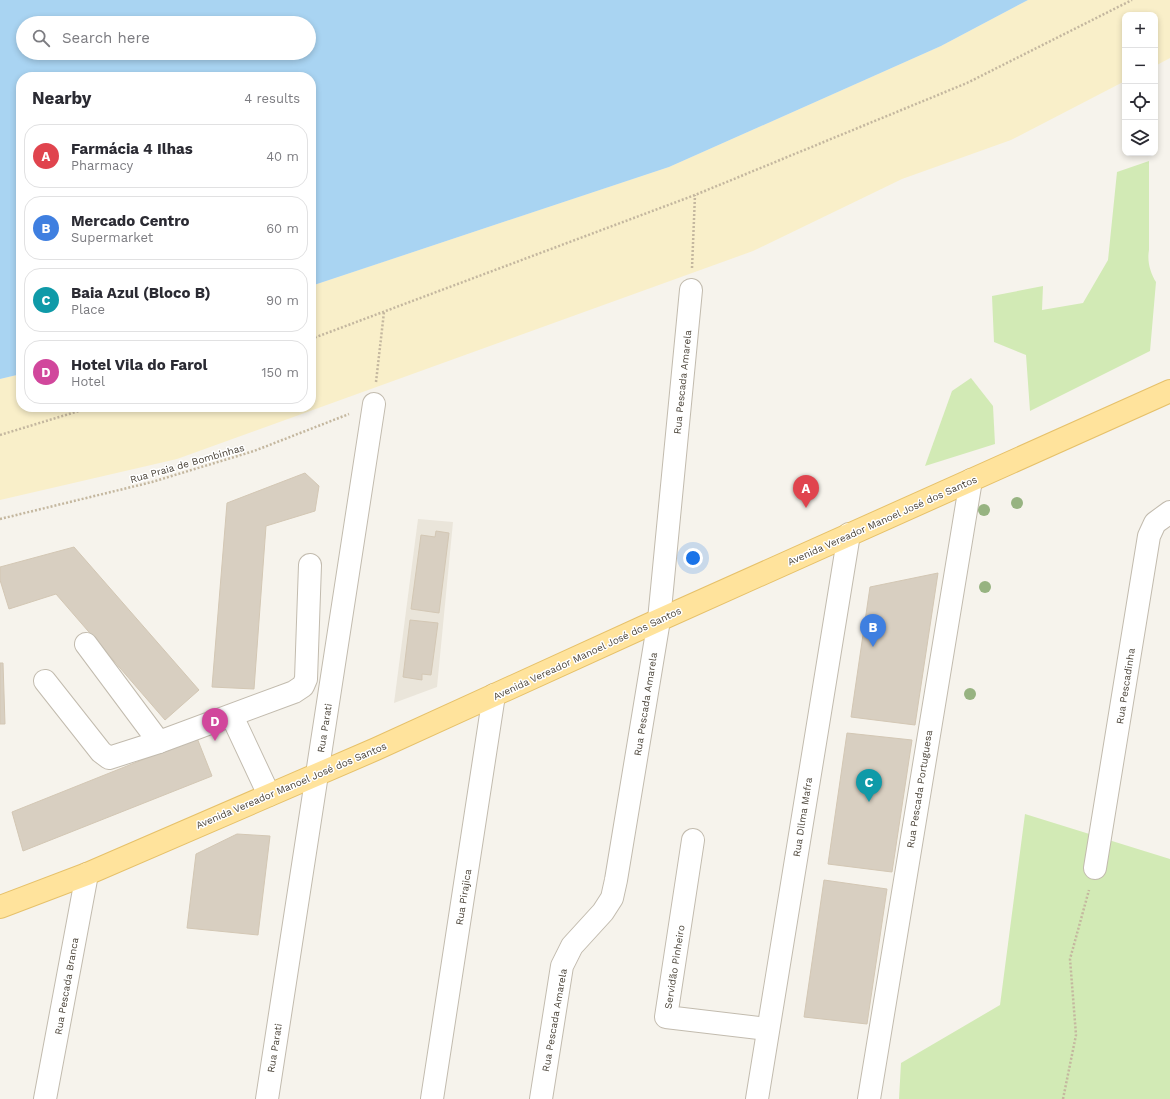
<!DOCTYPE html>
<html lang="en">
<head>
<meta charset="utf-8">
<style>
	:root { --surface:#fff; --page:#f7f7f7; --text:#2b2b33; --muted:#7c7c81; --line:#e1e1e2; --accent:#0f766e }
	body { margin:0; font-family:"Work Sans",sans-serif; background:var(--page); color:var(--text) }
	.controls { position:absolute; right:12px; top:12px; display:grid; overflow:hidden; border-radius:8px; box-shadow:0 2px 6px #0003 }
	.controls button { width:36px; height:36px; display:grid; place-items:center; padding:0; border:0; border-bottom:1px solid var(--line); background:var(--surface); color:var(--text); font:20px sans-serif }
	.you { position:absolute; left:693px; top:558px; width:14px; height:14px; margin:-10px; border:3px solid #fff; border-radius:50%; background:#1a73e8; box-shadow:0 0 0 6px #1a73e833 }
	.badge { display:grid; place-items:center; width:26px; height:26px; border-radius:50%; background:var(--accent); color:#fff; font-size:13px; font-weight:700 }
	.pin { position:absolute; translate:-50% -33px; filter:drop-shadow(0 1px 2px #0008) }
	.pin::after { content:''; position:absolute; top:21px; width:14px; height:12px; background:inherit; clip-path:polygon(0 0,100% 0,50% 100%) }
	.list { margin:0; padding:0; list-style:none }
	h2 { display:flex; justify-content:space-between; align-items:center; height:52px; margin:0; padding:0 16px; font-size:17px }
	h2 small { font-size:13px; font-weight:400; color:var(--muted) }
	.list li { display:grid; grid-template-columns:26px 1fr auto; gap:12px; align-items:center; box-sizing:border-box; height:64px; margin:0 8px 8px; padding:0 8px; border:1px solid var(--line); border-radius:16px }
	.list b { display:block; font-size:15px; white-space:nowrap }
	.list p { margin:0; font-size:13px; white-space:nowrap; color:var(--muted) }
	.list em { font-size:13px; font-style:normal; color:var(--muted) }
	.icon { flex:none; width:22px; height:22px; fill:none; stroke:currentColor; stroke-width:2; stroke-linecap:round; stroke-linejoin:round }
	.map { position:relative; flex:none; width:1170px; height:1099px; overflow:hidden }
	.search { position:absolute; background:var(--surface); box-shadow:0 2px 6px #0003; left:16px; top:16px; width:300px; height:44px; display:flex; align-items:center; gap:10px; box-sizing:border-box; padding:0 14px; border-radius:22px; color:var(--muted); font-size:15px }
	.panel { position:absolute; background:var(--surface); box-shadow:0 2px 6px #0003; left:16px; top:72px; width:300px; height:340px; border-radius:16px }
	.map>svg:first-child { display:block }
	.residential { fill:#eae5da }
	.green { fill:#d2eab5 }
	.sand { fill:#f9efc9 }
	.water { fill:#a9d4f2; fill-rule:evenodd }
	.building { fill:#d8cfc1; stroke:#d3c7b4 }
	.lines { fill:none; stroke-linecap:round; stroke-linejoin:round }
	.minor-casing { stroke:#c2bbae; stroke-width:24 }
	.major-casing { stroke:#e6c16a; stroke-width:24 }
	.path { stroke:#c4b79f; stroke-width:2.5; stroke-dasharray:2 2; stroke-linecap:butt }
	.minor { stroke:#fff; stroke-width:22 }
	.major { stroke:#ffe39c; stroke-width:22 }
	.tree { fill:#97b381 }
	.labels { text-anchor:middle; stroke-width:3; stroke-linejoin:round; paint-order:stroke }
	.street-label { font-size:10px; fill:#4b4439; stroke:#fff }
</style>
</head>
<body>
<div class="map">
<svg width="1170" height="1099" viewBox="0 0 1170 1099">
	<rect width="100%" height="100%" fill="#f6f3ec"/>
	<polygon class="residential" points="418,519 453,522 437,687 394,703"/>
	<g class="green">
		<path d="M1149,161V250C1147,261 1150,272 1156,282L1150,351L1030,411L1026,355L994,342L992,296L1043,286L1042,310L1083,303L1108,260L1117,172Z"/>
		<polygon points="971,378 993,406 995,444 925,466 952,391"/>
		<polygon points="1025,814 1170,859 1170,1099 899,1099 901,1063 1000,1005"/>
	</g>
	<polygon class="sand" points="1028,0 1170,0 1170,58 1155,66 1155,15 1125,15 1125,81 1011,140 902,179 753,251 177,459 0,500 0,379 21,374 21,407 311,407 311,286 669,167 941,46"/>
	<path class="water" d="M0,0H1028L941,46L669,167L311,286V77H21V374L0,379ZM23,23H309V53H23Z"/>
	<g class="building">
		<polygon points="305,473 319,486 315,511 266,526 254,689 212,687 227,503"/>
		<polygon points="436,531 449,533 439,613 411,609 421,535 435,537"/>
		<polygon points="74,547 199,690 165,720 56,594 9,609 0,580 0,567"/>
		<polygon points="938,573 915,725 851,717 870,587"/>
		<polygon points="410,620 438,623 431,675 422,674 422,680 403,677"/>
		<polygon points="0,663 3,663 5,724 0,724"/>
		<polygon points="847,733 912,740 892,872 828,864"/>
		<polygon points="197,738 212,776 23,851 12,812"/>
		<polygon points="237,834 270,836 258,935 187,928 196,854"/>
		<polygon points="824,880 887,889 867,1024 804,1017"/>
	</g>
	<g class="lines">
		<g class="minor-casing">
			<g id="minor">
				<polyline points="86,644 159,742"/>
				<polyline points="45,681 101,752 109,758 159,742 294,692 303,686 306,679 310,565"/>
				<polyline points="232,716 269,795"/>
				<polyline points="693,840 666,1017 767,1029"/>
				<polyline points="1095,868 1149,536 1155,523 1170,512"/>
				<polyline points="45,1099 87,874"/>
				<polyline points="267,1099 374,404"/>
				<polyline points="432,1099 494,695"/>
				<polyline points="541,1099 562,966 572,946 603,912 612,898 616,880 659,620 691,290"/>
				<polyline points="757,1099 849,534"/>
				<polyline points="869,1099 971,480"/>
			</g>
		</g>
		<g class="major-casing">
			<polyline id="major" points="0,907 87,874 376,749 659,620 1170,391"/>
		</g>
		<g class="path">
			<polyline points="692,268 695,195"/>
			<polyline points="311,339 695,195 967,83 1132,0"/>
			<polyline points="376,382 384,312"/>
			<polyline points="0,435 92,407"/>
			<polyline points="0,519 152,482 254,451 349,414"/>
			<polyline points="1063,1099 1076,1035 1070,959 1089,890"/>
		</g>
		<use href="#minor" class="minor"/>
		<use href="#major" class="major"/>
	</g>
	<g class="tree">
		<circle cx="1017" cy="503" r="6"/>
		<circle cx="984" cy="510" r="6"/>
		<circle cx="985" cy="587" r="6"/>
		<circle cx="970" cy="694" r="6"/>
	</g>
	<g class="labels">
		<g class="street-label">
			<text transform="translate(682 382) rotate(-84)" y="4">Rua Pescada Amarela</text>
			<text transform="translate(187 463) rotate(-16)" y="4">Rua Praia de Bombinhas</text>
			<text transform="translate(882 520) rotate(-24)" y="4">Avenida Vereador Manoel José dos Santos</text>
			<text transform="translate(587 653) rotate(-25)" y="4">Avenida Vereador Manoel José dos Santos</text>
			<text transform="translate(1125 686) rotate(-81)" y="4">Rua Pescadinha</text>
			<text transform="translate(645 704) rotate(-81)" y="4">Rua Pescada Amarela</text>
			<text transform="translate(324 728) rotate(-81)" y="4">Rua Parati</text>
			<text transform="translate(291 785) rotate(-23)" y="4">Avenida Vereador Manoel José dos Santos</text>
			<text transform="translate(919 789) rotate(-81)" y="4">Rua Pescada Portuguesa</text>
			<text transform="translate(802 817) rotate(-81)" y="4">Rua Dilma Mafra</text>
			<text transform="translate(463 897) rotate(-81)" y="4">Rua Pirajica</text>
			<text transform="translate(674 967) rotate(-81)" y="4">Servidão Pinheiro</text>
			<text transform="translate(66 986) rotate(-80)" y="4">Rua Pescada Branca</text>
			<text transform="translate(554 1020) rotate(-80)" y="4">Rua Pescada Amarela</text>
			<text transform="translate(274 1048) rotate(-81)" y="4">Rua Parati</text>
		</g>
	</g>
</svg>
<div class="controls">
<button>+</button>
<button>−</button>
<button><svg class="icon" aria-label="locate" viewBox="0 0 24 24"><circle cx="12" cy="12" r="6"/><path d="M12 2v4M12 18v4M2 12h4M18 12h4"/></svg></button>
<button><svg class="icon" aria-label="layers" viewBox="0 0 24 24"><path d="M12 4l9 5-9 5-9-5zM3 14l9 5 9-5"/></svg></button>
</div>
<div class="you"></div>
<div class="pin badge" style="left:806px;top:508px;background:#e0444e">A</div>
<div class="pin badge" style="left:873px;top:647px;background:#3f7fe0">B</div>
<div class="pin badge" style="left:869px;top:802px;background:#0f9aa8">C</div>
<div class="pin badge" style="left:215px;top:741px;background:#d1479c">D</div>
<div class="search"><svg class="icon" aria-label="search" viewBox="0 0 24 24"><circle cx="10" cy="10" r="6"/><path d="M15 15l6 6"/></svg>Search here</div>
<section class="panel">
<h2>Nearby<small>4 results</small></h2>
<ul class="list">
<li><span class="badge" style="background:#e0444e">A</span><div><b>Farmácia 4 Ilhas</b><p>Pharmacy</p></div><em>40 m</em></li>
<li><span class="badge" style="background:#3f7fe0">B</span><div><b>Mercado Centro</b><p>Supermarket</p></div><em>60 m</em></li>
<li><span class="badge" style="background:#0f9aa8">C</span><div><b>Baia Azul (Bloco B)</b><p>Place</p></div><em>90 m</em></li>
<li><span class="badge" style="background:#d1479c">D</span><div><b>Hotel Vila do Farol</b><p>Hotel</p></div><em>150 m</em></li>
</ul>
</section>
</div>
</body>
</html>
